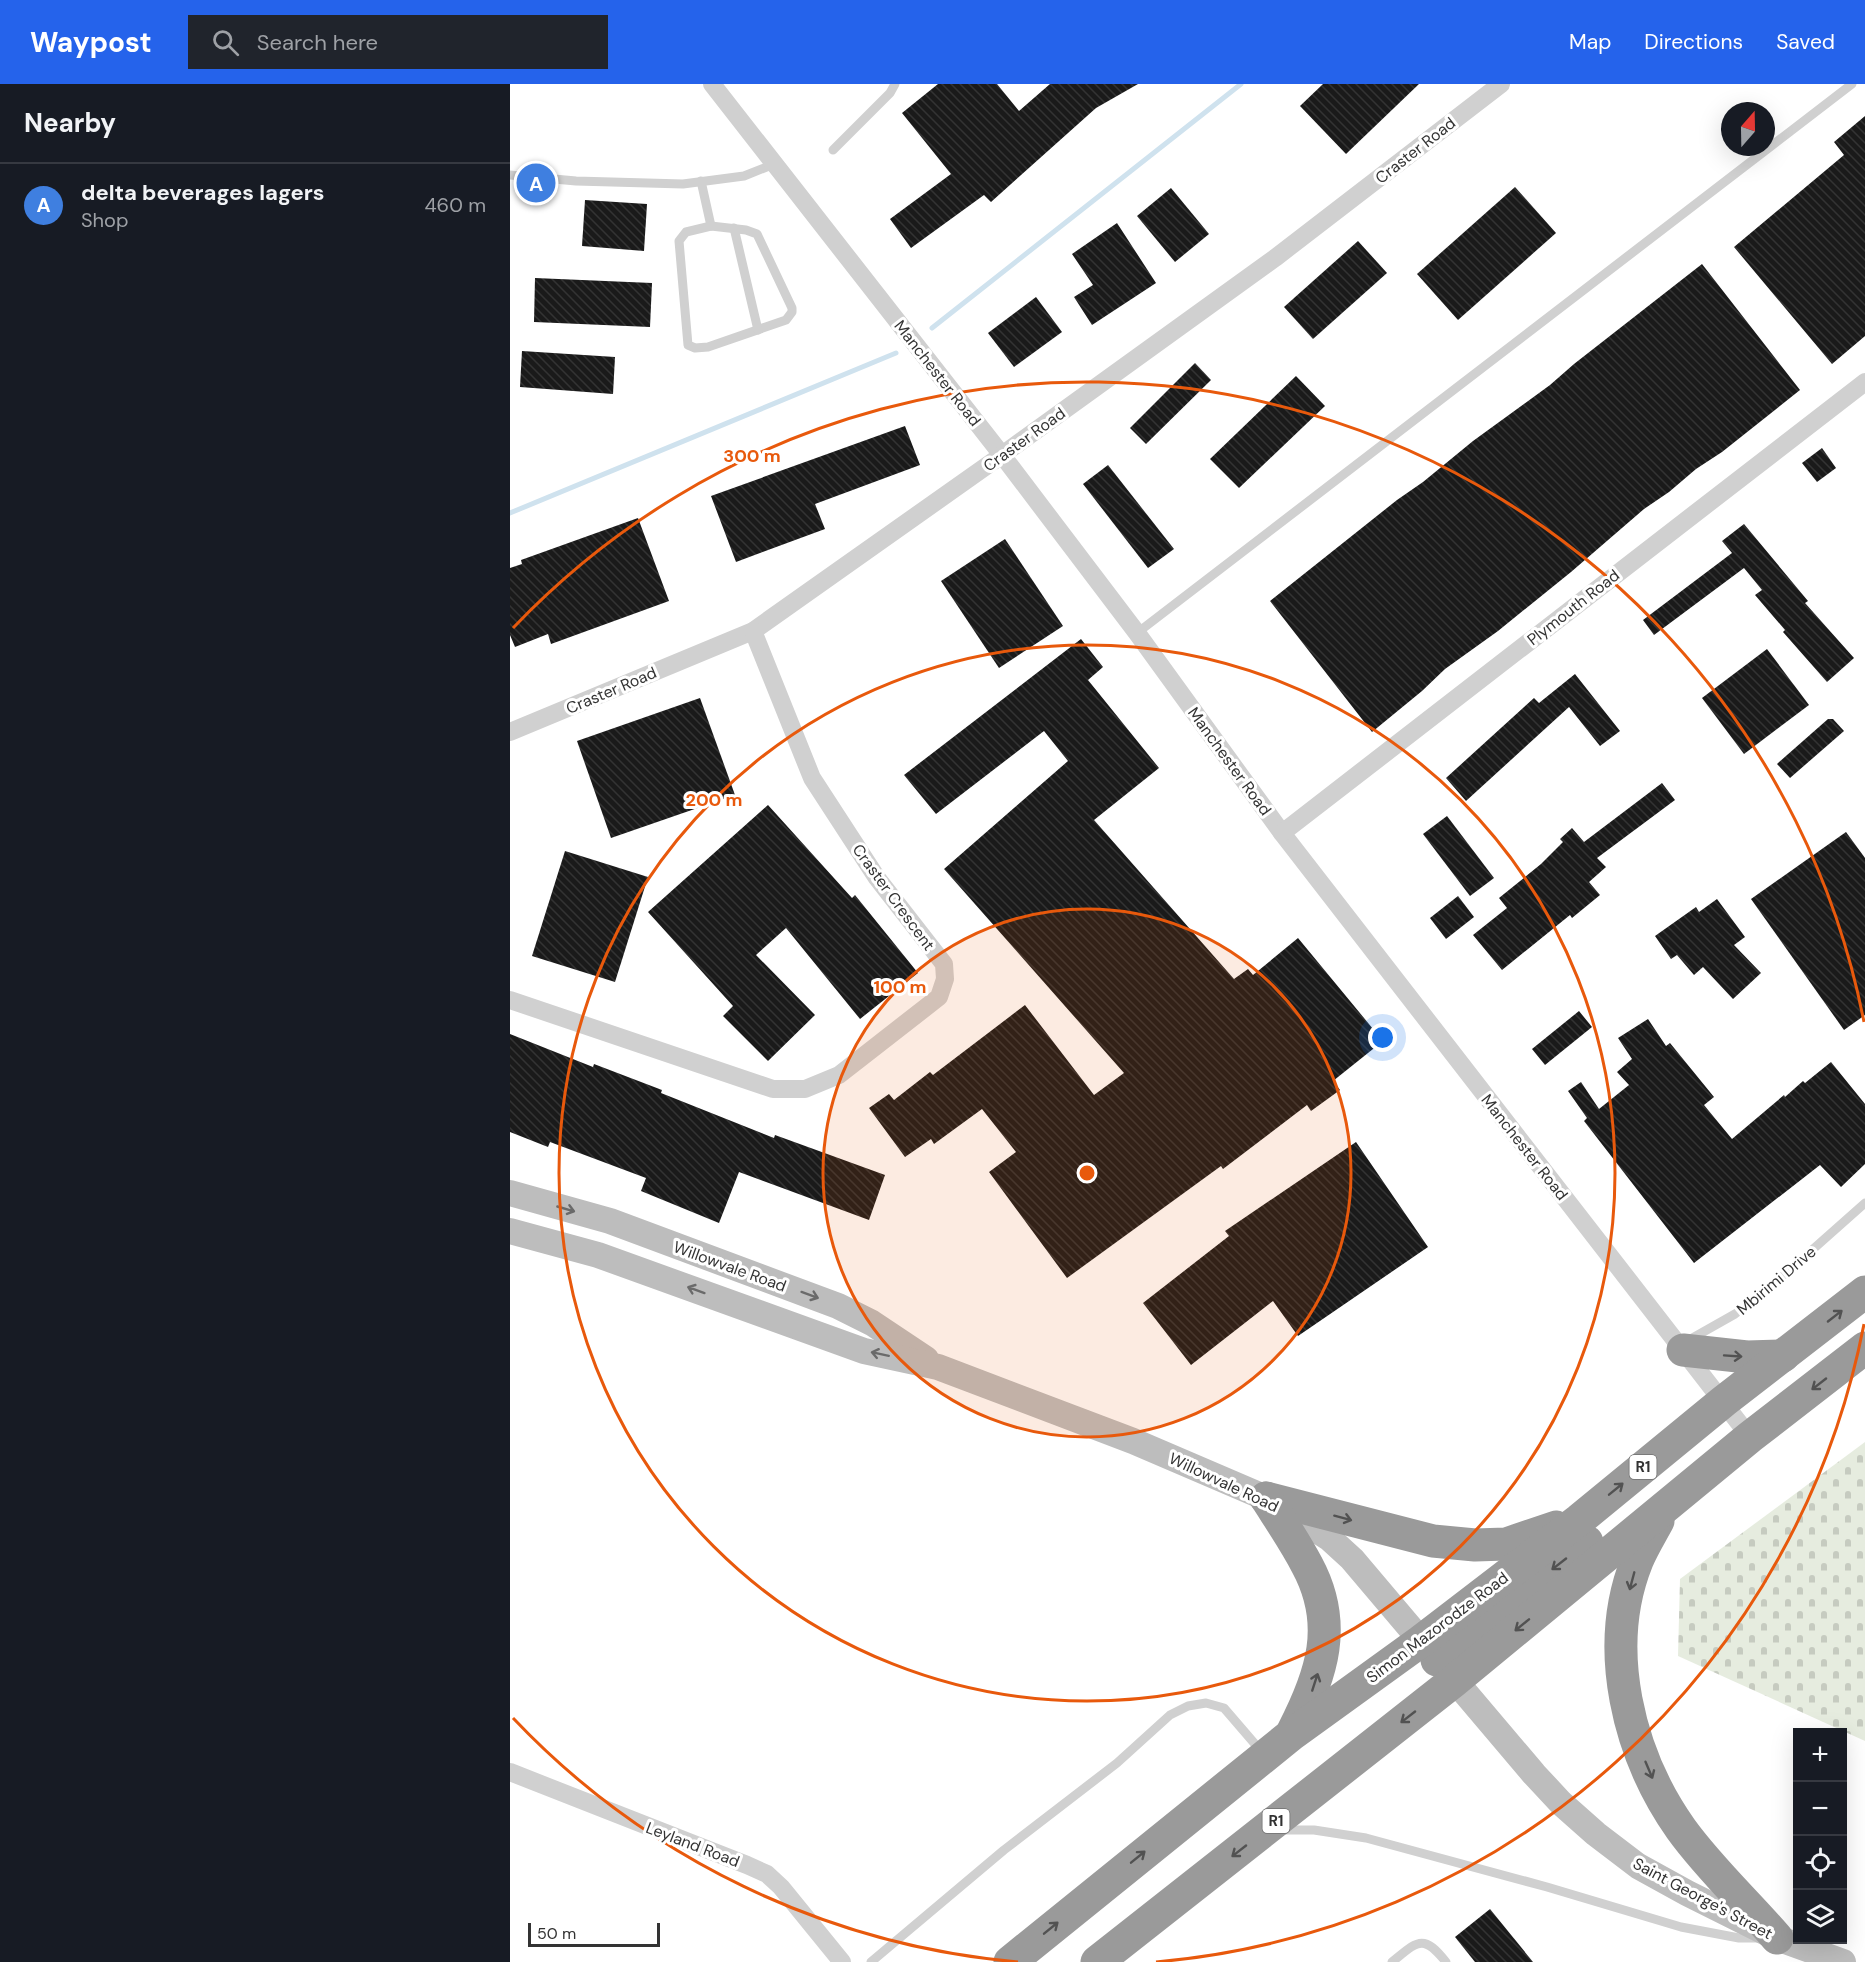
<!DOCTYPE html>
<html lang="en">
<head>
<meta charset="utf-8">
<style>
	:root { --surface:#171b24; --page:#20242c; --text:#f1f3f6; --muted:#9ea1a6; --line:#363941; --accent:#2563eb }
	body { margin:0; font-family:"DM Sans",sans-serif; background:var(--page); color:var(--text) }
	.controls { position:absolute; right:18px; bottom:18px; display:grid; overflow:hidden; border-radius:0px; box-shadow:0 6px 24px #0002 }
	.controls button { width:54px; height:54px; display:grid; place-items:center; padding:0; border:0; border-bottom:2px solid var(--line); background:var(--surface); color:var(--text); font:30px sans-serif }
	.compass { position:absolute; left:1211px; top:18px; width:54px; height:54px; border-radius:50%; background:var(--surface); box-shadow:0 6px 24px #0002; rotate:20deg }
	.scale { position:absolute; left:18px; bottom:15px; width:132px; box-sizing:border-box; padding-left:6px; border:3px solid #333; border-top:0; font-size:16px; line-height:21px; white-space:nowrap; color:#333; -webkit-text-stroke:4px #fff; paint-order:stroke }
	.you { position:absolute; left:873px; top:954px; width:21px; height:21px; margin:-15px; border:4px solid #fff; border-radius:50%; background:#1a73e8; box-shadow:0 0 0 9px #1a73e833 }
	.badge { display:grid; place-items:center; width:39px; height:39px; border-radius:50%; background:var(--accent); color:#fff; font-size:20px; font-weight:700 }
	.pin { position:absolute; translate:-50% -50%; border:3px solid #fff; box-shadow:0 2px 6px #0006 }
	.list { margin:0; padding:0; list-style:none }
	h2 { display:flex; justify-content:space-between; align-items:center; height:78px; margin:0; padding:0 24px; font-size:26px }
	h2 small { font-size:20px; font-weight:400; color:var(--muted) }
	.list li { display:grid; grid-template-columns:39px 1fr auto; gap:18px; align-items:center; box-sizing:border-box; height:84px; padding:0 24px; border-top:2px solid var(--line) }
	.list b { display:block; font-size:22px; white-space:nowrap }
	.list p { margin:0; font-size:20px; white-space:nowrap; color:var(--muted) }
	.list em { font-size:20px; font-style:normal; color:var(--muted) }
	.icon { flex:none; width:33px; height:33px; fill:none; stroke:currentColor; stroke-width:2; stroke-linecap:round; stroke-linejoin:round }
	.map { position:relative; flex:none; width:1355px; height:1878px; overflow:hidden }
	header { display:flex; align-items:center; gap:36px; box-sizing:border-box; height:84px; padding:0 30px; background:var(--accent); color:#fff }
	header strong { font-size:28px }
	nav { display:flex; gap:33px; margin-inline-start:auto; font-size:21px }
	.search { width:420px; height:54px; background:var(--page); display:flex; align-items:center; gap:15px; box-sizing:border-box; padding:0 21px; border-radius:0px; color:var(--muted); font-size:22px }
	main { display:flex }
	aside { flex:1; background:var(--surface) }
	.map>svg:first-child { display:block }
	.cemetery { fill:url(#cemetery-stones) }
	.lines { fill:none; stroke-linecap:round; stroke-linejoin:round }
	.stream { stroke:#cfe2ee; stroke-width:5 }
	.building { fill:url(#building-back-hatch) }
	.lane { stroke:#d0d0d0; stroke-width:9 }
	.street { stroke:#d0d0d0; stroke-width:18 }
	.secondary { stroke:#bdbdbd; stroke-width:26 }
	.highway { stroke:#9a9a9a; stroke-width:33 }
	.oneway { stroke:#6a6a6a }
	.oneway2 { stroke:#525252 }
	.ring { fill:none; stroke:#e8590c; stroke-width:3 }
	.labels { text-anchor:middle; stroke-width:6; stroke-linejoin:round; paint-order:stroke }
	.shield { fill:#fff; stroke:#707070; stroke-width:1.5 }
	.shield-label { font-size:15px; font-weight:bold; fill:#333 }
	.street-label { font-size:16px; fill:#333; stroke:#fff }
	.centre { fill:#e8590c; stroke:#fff; stroke-width:3 }
	.ring-label { font-size:18px; text-anchor:middle; font-weight:bold; fill:#e8590c; stroke:#fff; stroke-width:6; stroke-linejoin:round; paint-order:stroke }
</style>
</head>
<body>
<header>
<strong>Waypost</strong>
<div class="search"><svg class="icon" aria-label="search" viewBox="0 0 24 24"><circle cx="10" cy="10" r="6"/><path d="M15 15l6 6"/></svg>Search here</div>
<nav><a>Map</a><a>Directions</a><a>Saved</a></nav>
</header>
<main>
<aside>
<h2>Nearby<small></small></h2>
<ul class="list">
<li><span class="badge" style="background:#3f7fe0">A</span><div><b>delta beverages lagers</b><p>Shop</p></div><em>460 m</em></li>
</ul>
</aside>
<div class="map">
<svg width="1355" height="1878" viewBox="0 0 1355 1878">
	<defs>
		<pattern id="cemetery-stones" width="16" height="16" patternUnits="userSpaceOnUse" patternTransform="scale(1.5)"><rect width="16" height="16" fill="#e6ecdf"/><path d="M2 7V4a2 2 0 0 1 4 0v3zM10 15v-3a2 2 0 0 1 4 0v3z" fill="#c6cbc0"/></pattern>
		<pattern id="building-back-hatch" width="6" height="6" patternUnits="userSpaceOnUse" patternTransform="scale(1.5)"><rect width="6" height="6" fill="#1a1a1a"/><path d="M-1 5l2 2M0 0l6 6M5-1l2 2" fill="none" stroke="#333"/></pattern>
	</defs>
	<rect width="100%" height="100%" fill="#fff"/>
	<polygon class="cemetery" points="1355,1358 1355,1657 1168,1572 1170,1495"/>
	<g class="lines">
		<g class="stream">
			<polyline points="422,244 731,0"/>
			<polyline points="0,429 386,269"/>
		</g>
	</g>
	<g class="building">
		<polygon points="428,0 487,0 509,27 540,0 628,0 586,24 481,118 474,111 401,164 380,135 441,90 392,29"/>
		<polygon points="813,0 909,0 836,70 790,22"/>
		<polygon points="1355,32 1355,252 1322,280 1224,163 1334,71 1324,58"/>
		<polygon points="1005,103 1046,149 948,236 907,190"/>
		<polygon points="661,104 699,150 665,178 627,132"/>
		<polygon points="75,116 137,120 134,167 72,162"/>
		<polygon points="607,139 646,199 582,241 564,213 583,201 562,170"/>
		<polygon points="848,157 877,189 803,255 774,223"/>
		<polygon points="1192,180 1290,306 1212,368 1186,385 1159,408 1134,425 1061,488 988,547 935,585 912,607 862,648 760,517 887,416 913,398 963,357 1040,301 1064,280"/>
		<polygon points="25,194 142,199 140,243 24,238"/>
		<polygon points="526,213 552,248 504,283 478,249"/>
		<polygon points="12,267 105,273 103,310 10,303"/>
		<polygon points="685,279 701,296 636,360 620,344"/>
		<polygon points="786,292 815,322 729,404 700,375"/>
		<polygon points="395,342 410,381 305,420 315,445 226,478 201,412"/>
		<polygon points="1312,364 1326,384 1307,398 1292,379"/>
		<polygon points="598,381 664,465 638,484 573,400"/>
		<polygon points="128,434 159,517 41,560 38,550 5,563 0,551 0,484 12,480 11,476"/>
		<polygon points="1234,440 1298,517 1295,519 1344,574 1317,598 1273,548 1275,546 1245,511 1252,506 1234,484 1144,551 1133,536 1222,469 1212,457"/>
		<polygon points="495,455 553,542 489,584 431,497"/>
		<polygon points="571,555 593,583 578,596 649,684 584,736 724,895 738,885 743,891 788,854 873,957 823,997 830,1006 801,1027 797,1021 713,1085 711,1082 557,1194 479,1088 506,1068 472,1025 424,1060 421,1055 395,1073 359,1024 379,1010 384,1016 420,988 423,991 515,921 584,1011 614,989 434,785 558,677 534,647 426,730 394,691"/>
		<polygon points="1257,565 1299,621 1234,670 1192,614"/>
		<polygon points="1065,590 1110,647 1090,662 1059,623 956,717 936,694 1024,614 1029,619"/>
		<polygon points="190,614 225,711 101,754 67,657"/>
		<polygon points="1318,635 1323,635 1334,647 1280,694 1267,680"/>
		<polygon points="1152,699 1165,716 1087,774 1096,783 1079,798 1090,811 1062,834 1060,831 992,886 963,851 997,824 989,814 1031,780 1053,758 1050,755 1062,744 1074,758"/>
		<polygon points="258,721 342,814 345,811 408,889 350,935 276,844 246,871 305,931 258,977 213,932 223,922 138,828"/>
		<polygon points="937,732 984,794 960,812 913,750"/>
		<polygon points="1336,748 1355,774 1355,931 1334,946 1241,815"/>
		<polygon points="55,767 138,793 105,898 22,872"/>
		<polygon points="948,812 964,833 936,855 920,834"/>
		<polygon points="1207,815 1235,853 1224,861 1251,889 1223,915 1193,883 1184,891 1167,871 1161,875 1145,852 1186,823 1189,828"/>
		<polygon points="1069,927 1082,943 1035,981 1022,965"/>
		<polygon points="1138,935 1156,962 1160,959 1204,1013 1194,1021 1222,1055 1274,1011 1275,1013 1293,997 1295,999 1321,978 1355,1020 1355,1080 1331,1103 1310,1081 1184,1179 1074,1037 1077,1034 1058,1007 1071,998 1089,1025 1119,1001 1107,988 1122,975 1108,954"/>
		<polygon points="0,950 83,983 84,980 152,1006 151,1009 264,1054 265,1051 375,1091 359,1136 229,1088 209,1139 131,1107 136,1094 40,1058 38,1063 0,1048"/>
		<polygon points="846,1058 918,1163 788,1252 763,1217 681,1281 633,1219 719,1152 715,1147"/>
		<polygon points="980,1825 1023,1878 965,1878 945,1853"/>
	</g>
	<g class="lines">
		<g class="lane">
			<polyline points="323,66 380,9 385,0"/>
			<polyline points="0,91 66,97 173,100 234,92 264,80"/>
			<polyline points="191,97 201,142"/>
			<polygon points="201,142 236,146 247,150 282,224 282,228 276,236 198,263 185,264 178,261 169,157 176,148"/>
			<polyline points="224,144 248,246"/>
			<polyline points="627,549 1342,0"/>
			<polyline points="1179,1256 1225,1230 1257,1206 1355,1119"/>
			<polyline points="769,1746 804,1746 856,1754 1037,1803 1171,1843 1229,1854 1249,1854"/>
			<polyline points="361,1878 494,1766 607,1679 660,1631 678,1622 696,1619 714,1624 751,1667"/>
			<path d="M882,1878C908,1857 913,1849 936,1878"/>
		</g>
		<g class="street">
			<polyline points="202,0 492,371 627,549 772,749 1240,1353"/>
			<polyline points="0,648 243,547 492,371 765,174 991,0"/>
			<polyline points="772,749 1355,298"/>
			<polyline points="0,916 263,1005 295,1005 329,991 429,913 435,895 434,880 367,794 302,694 243,547"/>
			<polyline points="0,1688 237,1781 257,1790 271,1803 332,1878"/>
		</g>
		<g class="secondary">
			<polyline points="0,1109 100,1137 328,1222 362,1239 416,1275"/>
			<polyline points="0,1147 88,1171 354,1267 428,1283 623,1357 756,1414 819,1454 842,1475 1024,1690 1051,1719 1086,1750 1128,1782 1177,1809 1267,1854 1333,1878"/>
		</g>
		<g class="highway">
			<polyline points="1173,1266 1237,1273 1273,1272"/>
			<polyline points="756,1414 923,1457 965,1461 996,1460 1046,1443"/>
			<path d="M756,1414C770,1436 785,1458 797,1481C829,1540 812,1591 783,1647"/>
			<path d="M1148,1437C1141,1450 1133,1463 1127,1477C1092,1564 1118,1670 1171,1745C1199,1784 1236,1818 1267,1854"/>
			<polyline points="927,1576 1077,1458"/>
			<polyline points="500,1878 781,1651 911,1557 1069,1436 1214,1317 1355,1208"/>
			<polyline points="587,1878 944,1597 1240,1353 1355,1264"/>
		</g>
	</g>
	<defs><path id="oneway-shaft" d="M-6 0H5M1.5-3L5.5 0L1.5 3" fill="none" stroke-width="1.6" stroke-linecap="round" stroke-linejoin="round" transform="scale(1.5)"/></defs>
	<g class="oneway">
		<use href="#oneway-shaft" transform="translate(56 1125) rotate(16)"/>
		<use href="#oneway-shaft" transform="translate(186 1206) rotate(-160)"/>
		<use href="#oneway-shaft" transform="translate(300 1211) rotate(20)"/>
		<use href="#oneway-shaft" transform="translate(370 1270) rotate(-168)"/>
	</g>
	<g class="oneway2">
		<use href="#oneway-shaft" transform="translate(1325 1232) rotate(-38)"/>
		<use href="#oneway-shaft" transform="translate(1223 1272) rotate(4)"/>
		<use href="#oneway-shaft" transform="translate(1309 1300) rotate(142)"/>
		<use href="#oneway-shaft" transform="translate(1106 1405) rotate(-39)"/>
		<use href="#oneway-shaft" transform="translate(833 1434) rotate(15)"/>
		<use href="#oneway-shaft" transform="translate(1049 1480) rotate(142)"/>
		<use href="#oneway-shaft" transform="translate(1122 1497) rotate(105)"/>
		<use href="#oneway-shaft" transform="translate(1012 1541) rotate(141)"/>
		<use href="#oneway-shaft" transform="translate(805 1598) rotate(-72)"/>
		<use href="#oneway-shaft" transform="translate(898 1633) rotate(142)"/>
		<use href="#oneway-shaft" transform="translate(1139 1686) rotate(67)"/>
		<use href="#oneway-shaft" transform="translate(729 1767) rotate(142)"/>
		<use href="#oneway-shaft" transform="translate(628 1773) rotate(-39)"/>
		<use href="#oneway-shaft" transform="translate(541 1844) rotate(-39)"/>
	</g>
	<circle cx="577" cy="1089" r="264" fill="#e8590c" fill-opacity=".12"/>
	<g class="ring">
		<circle cx="577" cy="1089" r="264"/>
		<circle cx="577" cy="1089" r="528"/>
		<path d="M1354 1240A792 792 0 0 1 646 1878M508 1878A792 792 0 0 1 3 1634M3 544A792 792 0 0 1 1354 938"/>
	</g>
	<g class="labels">
		<g class="shield">
			<rect x="1119.5" y="1371" width="27" height="24" rx="4.5"/>
			<rect x="752.5" y="1725" width="27" height="24" rx="4.5"/>
		</g>
		<g class="shield-label">
			<text x="1133" y="1388">R1</text>
			<text x="766" y="1742">R1</text>
		</g>
		<g class="street-label">
			<text transform="translate(905 66) rotate(-38)" y="6">Craster Road</text>
			<text transform="translate(428 289) rotate(52)" y="6">Manchester Road</text>
			<text transform="translate(514 355) rotate(-36)" y="6">Craster Road</text>
			<text transform="translate(1063 523) rotate(-38)" y="6">Plymouth Road</text>
			<text transform="translate(101 606) rotate(-23)" y="6">Craster Road</text>
			<text transform="translate(720 677) rotate(54)" y="6">Manchester Road</text>
			<text transform="translate(384 813) rotate(54)" y="6">Craster Crescent</text>
			<text transform="translate(1015 1063) rotate(52)" y="6">Manchester Road</text>
			<text transform="translate(220 1182) rotate(20)" y="6">Willowvale Road</text>
			<text transform="translate(1266 1196) rotate(-40)" y="6">Mbirimi Drive</text>
			<text transform="translate(714 1398) rotate(25)" y="6">Willowvale Road</text>
			<text transform="translate(927 1543) rotate(-37)" y="6">Simon Mazorodze Road</text>
			<text transform="translate(183 1760) rotate(21)" y="6">Leyland Road</text>
			<text transform="translate(1193 1814) rotate(28)" y="6">Saint George's Street</text>
		</g>
	</g>
	<circle cx="577" cy="1089" r="9" class="centre"/>
	<g class="ring-label">
		<text x="242" y="378">300 m</text>
		<text x="204" y="722">200 m</text>
		<text x="390" y="909">100 m</text>
	</g>
</svg>
<div class="controls">
<button>+</button>
<button>−</button>
<button><svg class="icon" aria-label="locate" viewBox="0 0 24 24"><circle cx="12" cy="12" r="6"/><path d="M12 2v4M12 18v4M2 12h4M18 12h4"/></svg></button>
<button><svg class="icon" aria-label="layers" viewBox="0 0 24 24"><path d="M12 4l9 5-9 5-9-5zM3 14l9 5 9-5"/></svg></button>
</div>
<svg class="compass" viewBox="-18 -18 36 36"><path d="M0-13l5 13h-10z" fill="#e53935"/><path d="M0 13l5-13h-10z" fill="#9ea1a6"/></svg>
<div class="scale">50 m</div>
<div class="you"></div>
<div class="pin badge" style="left:26px;top:99px;background:#3f7fe0">A</div>
</div>
</main>
</body>
</html>
